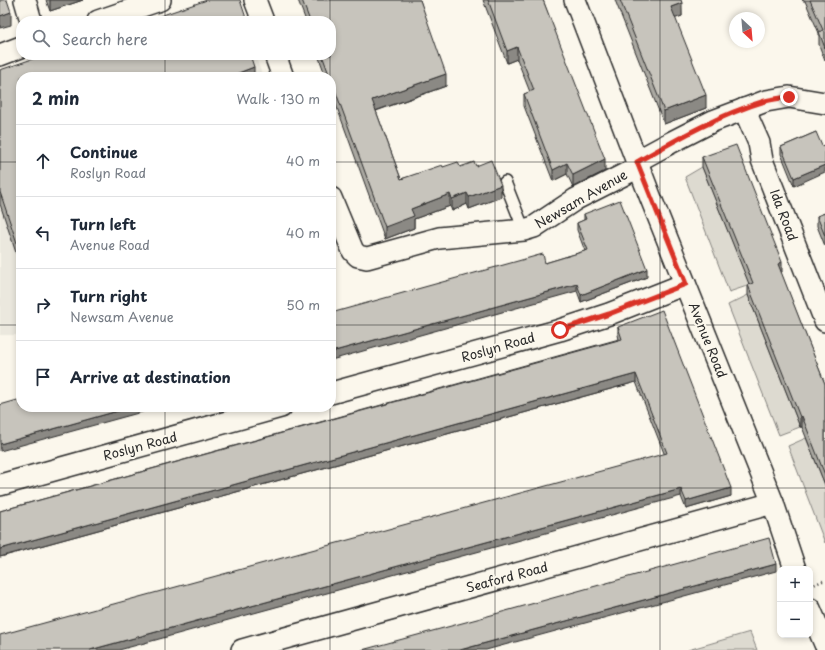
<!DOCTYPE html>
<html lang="en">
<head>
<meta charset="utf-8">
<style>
	:root { --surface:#fff; --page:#f6f6f7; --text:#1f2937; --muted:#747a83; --line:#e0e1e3 }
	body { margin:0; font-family:"Playpen Sans",sans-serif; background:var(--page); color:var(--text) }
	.controls { position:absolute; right:12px; bottom:12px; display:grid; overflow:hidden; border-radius:8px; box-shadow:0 2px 6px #0003 }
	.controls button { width:36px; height:36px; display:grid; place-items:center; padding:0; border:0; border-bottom:1px solid var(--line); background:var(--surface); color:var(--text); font:20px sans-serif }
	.compass { position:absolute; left:729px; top:12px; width:36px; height:36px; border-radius:50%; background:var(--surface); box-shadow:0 2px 6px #0003; rotate:154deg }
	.stop { position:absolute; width:12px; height:12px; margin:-9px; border:3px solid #d93025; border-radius:50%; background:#fff }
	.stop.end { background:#d93025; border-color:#fff; box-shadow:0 1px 4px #0008 }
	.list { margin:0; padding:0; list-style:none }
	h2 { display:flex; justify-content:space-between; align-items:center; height:52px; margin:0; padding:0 16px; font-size:17px }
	h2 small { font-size:13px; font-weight:400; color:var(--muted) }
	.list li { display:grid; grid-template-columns:26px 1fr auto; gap:12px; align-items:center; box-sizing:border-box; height:72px; padding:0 16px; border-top:1px solid var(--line) }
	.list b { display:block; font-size:15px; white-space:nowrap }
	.list p { margin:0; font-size:13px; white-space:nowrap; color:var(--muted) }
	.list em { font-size:13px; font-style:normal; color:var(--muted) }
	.icon { flex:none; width:22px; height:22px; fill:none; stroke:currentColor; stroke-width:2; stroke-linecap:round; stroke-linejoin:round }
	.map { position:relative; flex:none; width:825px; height:650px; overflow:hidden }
	.search { position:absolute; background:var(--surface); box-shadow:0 2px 6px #0003; left:16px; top:16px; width:320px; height:44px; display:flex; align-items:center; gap:10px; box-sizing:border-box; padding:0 14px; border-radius:16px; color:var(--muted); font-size:15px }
	.panel { position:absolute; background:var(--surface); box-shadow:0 2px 6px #0003; left:16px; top:72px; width:320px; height:340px; border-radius:16px }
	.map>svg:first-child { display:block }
	.built { fill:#ebe8de }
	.green { fill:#dddad0; stroke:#84827e }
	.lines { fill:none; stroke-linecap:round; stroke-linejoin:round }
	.service-casing { stroke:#2b2b2b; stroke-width:14 }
	.minor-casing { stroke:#2b2b2b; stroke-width:24 }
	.path { stroke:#2b2b2b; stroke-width:2.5; stroke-dasharray:1 3; stroke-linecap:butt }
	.service { stroke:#fbf7ec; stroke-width:11 }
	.minor { stroke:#fbf7ec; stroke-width:21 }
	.wall { fill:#aba9a2; stroke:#2b2b2b }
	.shaded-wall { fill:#8b8984; stroke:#2b2b2b }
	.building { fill:#c7c4bc; stroke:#2b2b2b }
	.route { stroke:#d93025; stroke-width:5 }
	.grid { fill:none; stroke:#2b2b2b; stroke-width:1; stroke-opacity:0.55 }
	.labels { text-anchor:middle; stroke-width:4; stroke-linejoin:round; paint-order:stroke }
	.street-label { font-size:13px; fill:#2b2b2b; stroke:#fbf7ec }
</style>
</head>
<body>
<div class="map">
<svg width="825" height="650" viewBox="0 0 825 650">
	<rect width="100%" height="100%" fill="#fbf7ec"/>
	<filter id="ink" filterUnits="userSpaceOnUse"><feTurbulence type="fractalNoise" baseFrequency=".025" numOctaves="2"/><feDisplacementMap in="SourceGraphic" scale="8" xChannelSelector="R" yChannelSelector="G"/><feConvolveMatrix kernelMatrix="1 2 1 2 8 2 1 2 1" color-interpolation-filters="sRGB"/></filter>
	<g filter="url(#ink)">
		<g class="built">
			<polygon points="256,58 263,77 205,77 247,61"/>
			<polygon points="21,139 21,335 0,335 0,146"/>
		</g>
		<g class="green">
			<polygon points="702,167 750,285 729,292 685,177"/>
			<polygon points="748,295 800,427 779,435 728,305"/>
			<polygon points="806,438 825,485 825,543 788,446"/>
			<polygon points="750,632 757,650 688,650"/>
		</g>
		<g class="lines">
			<g class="service-casing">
				<polyline id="service" points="505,182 524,230"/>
			</g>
			<g class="minor-casing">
				<g id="minor">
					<polyline points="25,0 31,21"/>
					<polyline points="255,0 263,21"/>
					<polyline points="575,0 650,196 773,503 795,569"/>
					<polyline points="98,21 160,0"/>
					<polyline points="0,55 21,47"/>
					<polyline points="275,55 283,77"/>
					<polyline points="744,109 759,143 762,160 825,321"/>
					<polyline points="637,161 670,143 713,121 766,101 789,97 825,103"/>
					<polyline points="331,198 353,251 358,256 367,258 439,238 524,230 534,227 576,199 639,167"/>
					<polyline points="331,393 560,330 609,314 685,284"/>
					<polyline points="0,485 281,407"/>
					<polyline points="810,609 825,644"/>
					<polyline points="242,650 773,503"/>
				</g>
			</g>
			<polyline class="path" points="811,586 825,580"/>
			<use href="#service" class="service"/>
			<use href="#minor" class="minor"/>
		</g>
		<g class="wall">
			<polygon points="46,0 83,0 50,11"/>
			<polygon points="298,0 420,0 446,86 376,111 401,179 443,167 460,167 476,166 501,197 469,209 467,204 452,211 450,206 414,219 414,228 385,239 331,91 331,77 326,77 318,55 331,55 331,21 306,21"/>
			<polygon points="483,0 543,0 605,171 573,187 567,174 553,181 524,106 524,94 530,92 517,59 507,63"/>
			<polygon points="615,0 681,0 682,16 675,18 706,108 664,124"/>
			<polygon points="802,0 825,0 825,61 819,45 819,33 805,1 803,1"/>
			<polygon points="0,70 254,77 21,77 21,268 0,204"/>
			<polygon points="816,132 794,186 781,154 781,147"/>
			<polygon points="702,157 782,272 781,273 825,384 825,485 802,427 800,427 748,295 748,285 749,284 702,167"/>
			<polygon points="825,213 825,246 817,226 817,216"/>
			<polygon points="584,214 647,277 581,302 577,291 545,263 585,251 577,230 577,223 584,220"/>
			<polygon points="618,327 731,496 686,509 636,382 0,557 0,511 619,339 618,335"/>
		</g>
		<g class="shaded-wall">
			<polygon points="50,0 83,0 50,11"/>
			<polygon points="682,3 682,16 671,20 671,7"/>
			<polygon points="11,12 11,25 0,28 0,16"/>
			<polygon points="517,47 517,59 507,63 507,51"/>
			<polygon points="254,67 254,77 228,77"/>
			<polygon points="446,74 446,86 372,112 372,100"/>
			<polygon points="706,95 706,108 664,124 664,111"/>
			<polygon points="605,159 605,171 573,187 573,175"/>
			<polygon points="567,163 567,174 553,181 553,170"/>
			<polygon points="825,165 825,172 794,186 794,178"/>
			<polygon points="501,185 501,197 469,209 469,197"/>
			<polygon points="467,193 467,204 452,211 452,199"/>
			<polygon points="450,194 450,206 414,219 414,228 385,239 385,227 411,209"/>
			<polygon points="782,262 782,272 778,274 778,264"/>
			<polygon points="647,269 647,277 581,302 581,295"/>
			<polygon points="577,284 577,291 331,360 331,352"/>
			<polygon points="636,374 636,382 0,557 0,549"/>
			<polygon points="132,407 160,407 0,451 0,444"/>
			<polygon points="802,416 802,427 800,427 800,417"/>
			<polygon points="731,488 731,496 686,509 686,501"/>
			<polygon points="681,489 681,496 119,650 90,650"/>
			<polygon points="776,564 776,571 486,650 460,650"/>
		</g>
		<g class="building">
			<polygon points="0,0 7,0 11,12 0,16"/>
			<polygon points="207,0 240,0 247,21 145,21"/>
			<polygon points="302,0 420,0 446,74 372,100 401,179 442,165 443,167 458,162 460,167 474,162 476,166 491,160 501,185 469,197 467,193 452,199 450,194 411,209 414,216 385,227 331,79 331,77 330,77 322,55 331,55 331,21 310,21"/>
			<polygon points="488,0 543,0 605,159 573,175 567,163 553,170 524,94 534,90 517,47 507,51"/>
			<polygon points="620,0 681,0 682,3 671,7 706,95 664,111"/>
			<polygon points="810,0 825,0 825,48 819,32 823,30"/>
			<polygon points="44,55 250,55 254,67 228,77 21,77 21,255 0,192 0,70"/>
			<polygon points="816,132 822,146 825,145 825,165 794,178 781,147"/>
			<polygon points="736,145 782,262 778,264 825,384 825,475 802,416 800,417 748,285 753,283 702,157"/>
			<polygon points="620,200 647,269 581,295 577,284 331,352 331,313 543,254 545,263 588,250 577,223 586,219 584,214"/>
			<polygon points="825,213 825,236 817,216"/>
			<polygon points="662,310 731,488 686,501 681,489 90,650 0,650 0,635 667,453 636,374 0,549 0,511 622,339 618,327"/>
			<polygon points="21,399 21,407 132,407 0,444 0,405"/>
			<polygon points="769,538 776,564 460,650 362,650 477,619"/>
		</g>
	</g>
	<g class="lines" filter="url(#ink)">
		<path class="route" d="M560,330L609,314L686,284L637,162C677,139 721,114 765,101C773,99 781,98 789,97"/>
	</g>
	<path class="grid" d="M165,0V21M330,0V21M495,0V650M660,0V650M165,55V77M330,55V77M0,162H21M331,162H825M0,325H21M331,325H825M165,407V650M330,407V650M0,488H825"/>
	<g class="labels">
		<g class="street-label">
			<text transform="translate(581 199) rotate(-30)" y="5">Newsam Avenue</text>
			<text transform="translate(784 215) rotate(69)" y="5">Ida Road</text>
			<text transform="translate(708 340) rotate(68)" y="5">Avenue Road</text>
			<text transform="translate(498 347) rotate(-16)" y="5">Roslyn Road</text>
			<text transform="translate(140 446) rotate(-15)" y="5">Roslyn Road</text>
			<text transform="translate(507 577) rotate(-15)" y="5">Seaford Road</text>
		</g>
	</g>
</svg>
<div class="controls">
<button>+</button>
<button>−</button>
</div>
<svg class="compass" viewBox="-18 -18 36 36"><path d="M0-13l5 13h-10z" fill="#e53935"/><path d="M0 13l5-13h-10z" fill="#747a83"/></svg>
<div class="stop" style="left:560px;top:330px"></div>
<div class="stop end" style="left:789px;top:97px"></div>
<div class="search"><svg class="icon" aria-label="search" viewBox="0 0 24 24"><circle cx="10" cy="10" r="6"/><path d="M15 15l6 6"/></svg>Search here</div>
<section class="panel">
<h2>2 min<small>Walk · 130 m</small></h2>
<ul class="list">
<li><svg class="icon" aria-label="ahead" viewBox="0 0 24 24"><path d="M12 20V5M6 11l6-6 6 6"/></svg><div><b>Continue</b><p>Roslyn Road</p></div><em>40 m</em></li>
<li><svg class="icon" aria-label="left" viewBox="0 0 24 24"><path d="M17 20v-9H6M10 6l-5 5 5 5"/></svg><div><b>Turn left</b><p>Avenue Road</p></div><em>40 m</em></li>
<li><svg class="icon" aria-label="right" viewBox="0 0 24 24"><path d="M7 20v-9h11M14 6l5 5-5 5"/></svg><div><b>Turn right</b><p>Newsam Avenue</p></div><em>50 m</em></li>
<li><svg class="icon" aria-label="arrive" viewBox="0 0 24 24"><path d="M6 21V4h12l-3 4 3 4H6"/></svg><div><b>Arrive at destination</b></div></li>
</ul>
</section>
</div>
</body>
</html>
